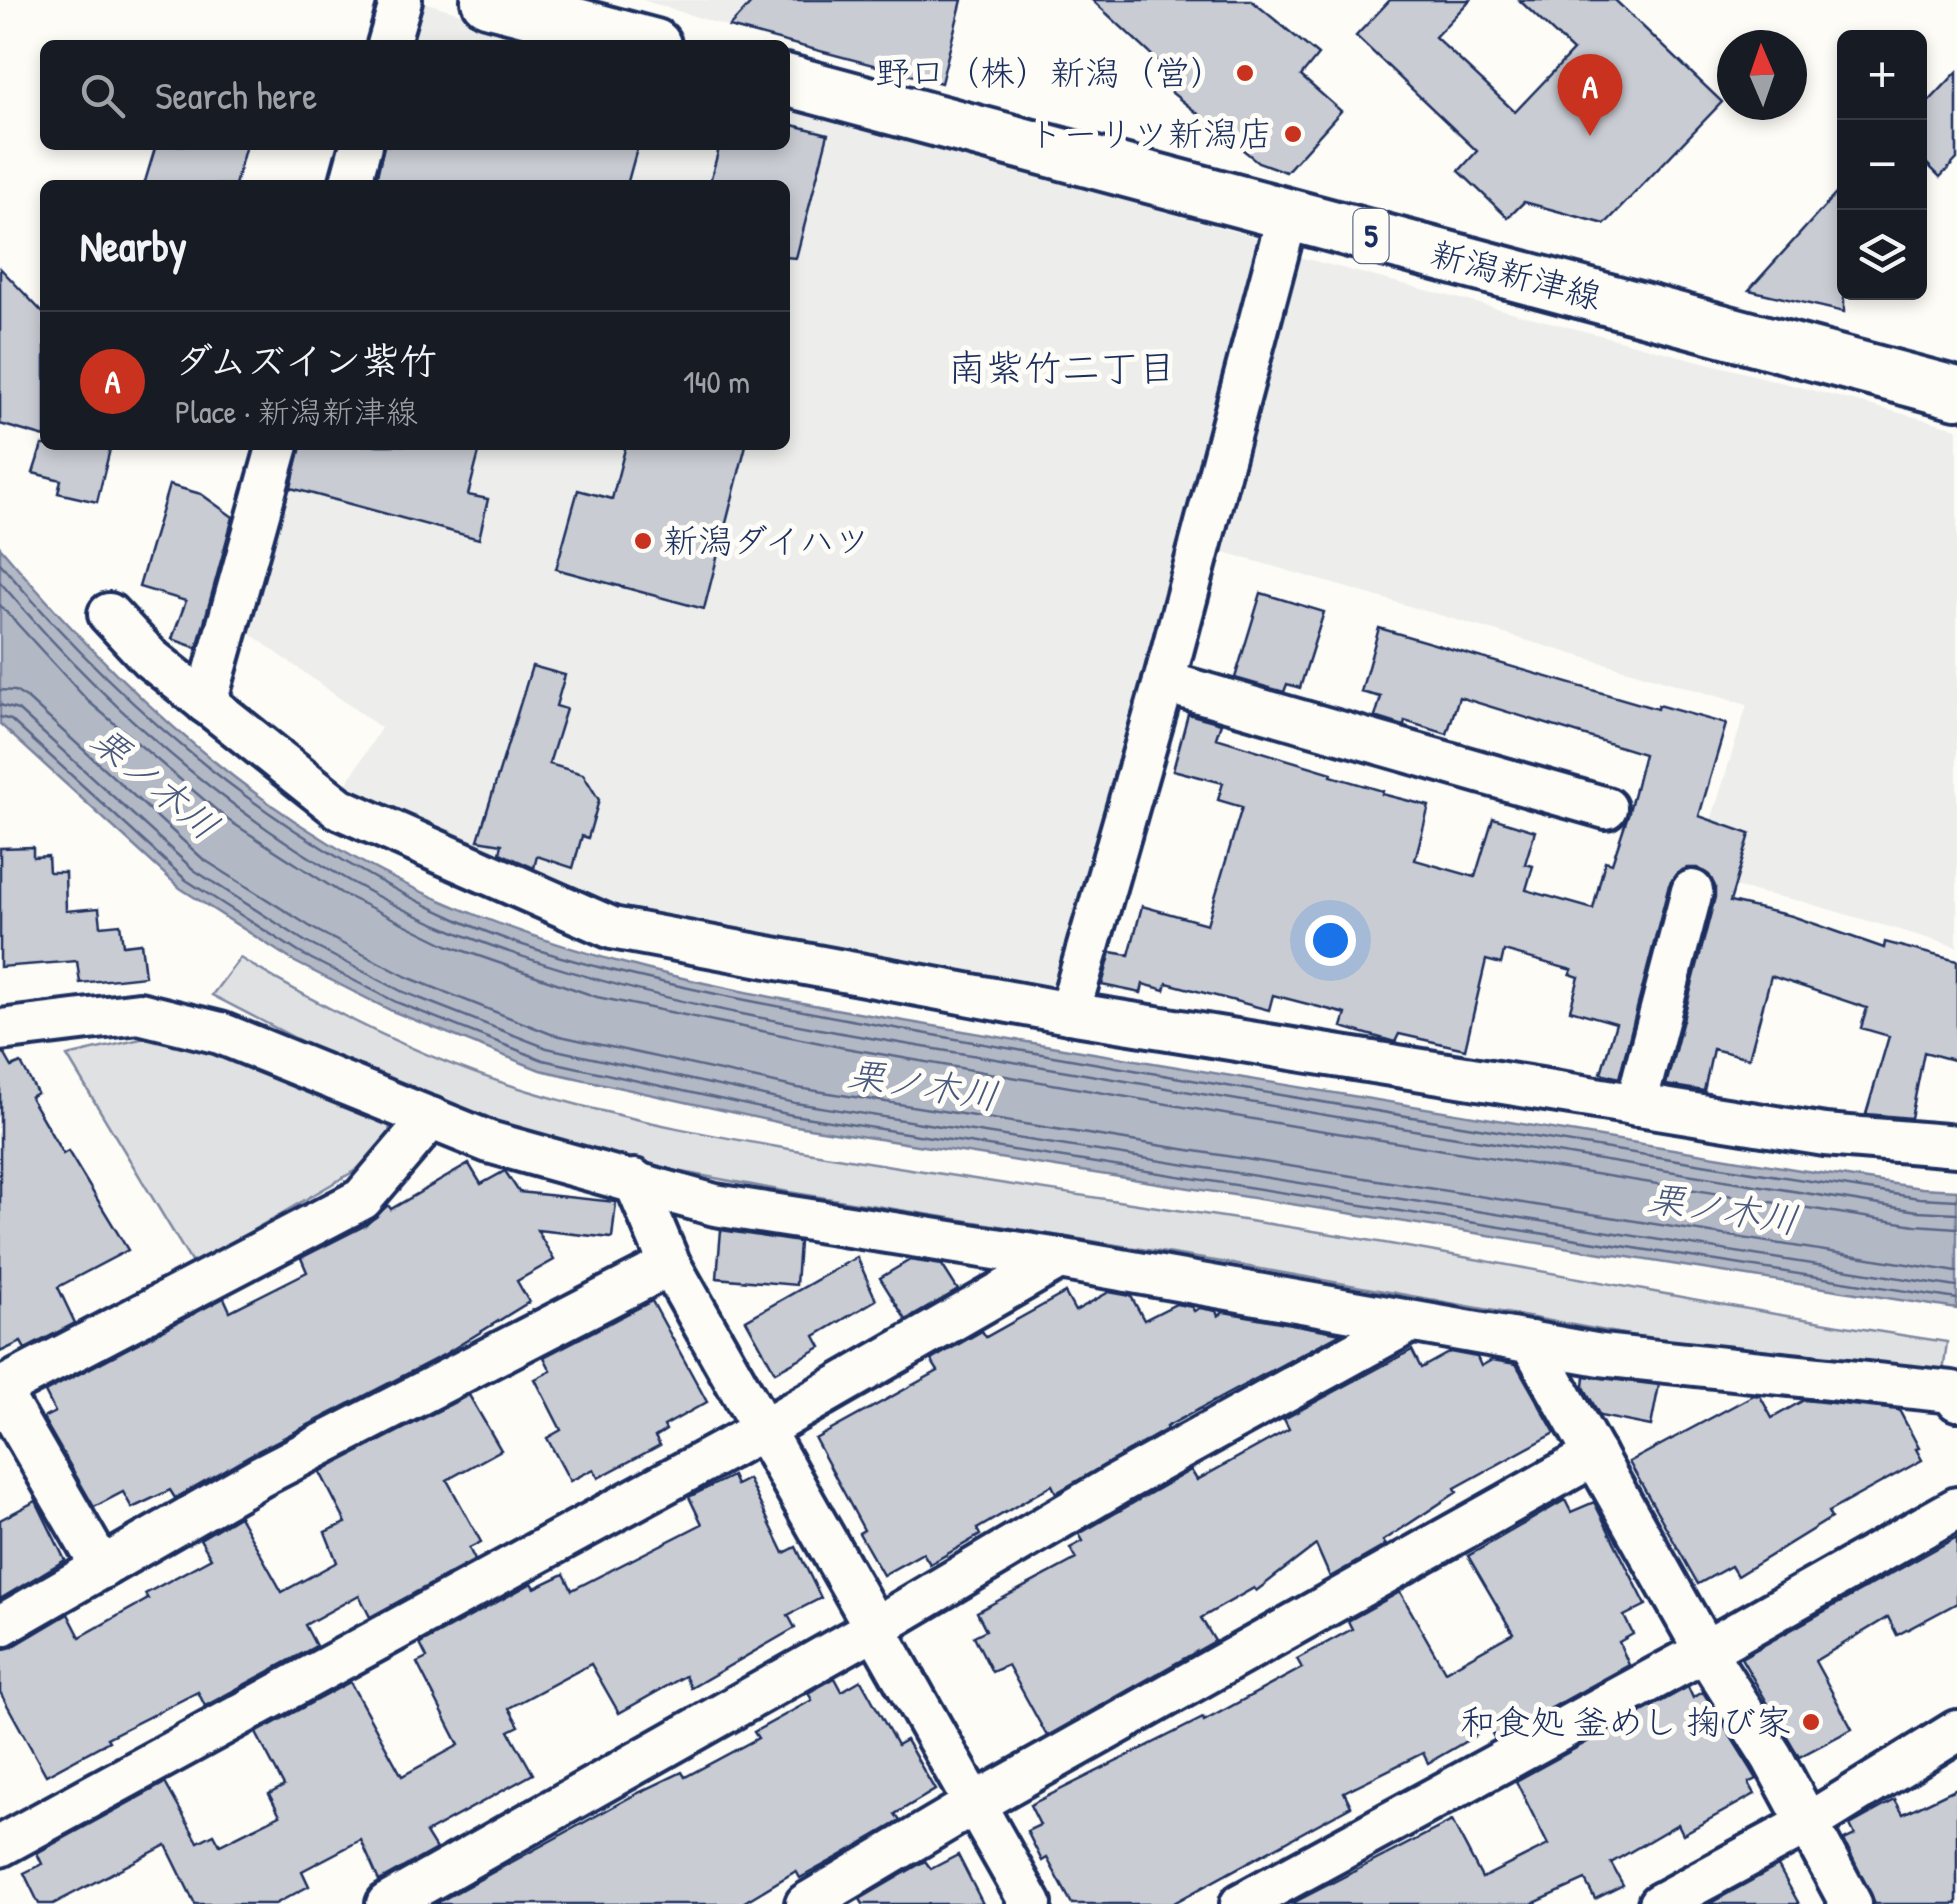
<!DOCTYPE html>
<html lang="en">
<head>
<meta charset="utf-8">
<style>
	:root { --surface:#171b24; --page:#20242c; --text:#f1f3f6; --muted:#9ea1a6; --line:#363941; --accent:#c8321e }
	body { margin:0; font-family:"Patrick Hand","Klee One",sans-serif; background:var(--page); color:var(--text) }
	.controls { position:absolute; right:30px; top:30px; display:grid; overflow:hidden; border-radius:15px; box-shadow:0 5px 15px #0003 }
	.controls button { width:90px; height:90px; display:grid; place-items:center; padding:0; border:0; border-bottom:2px solid var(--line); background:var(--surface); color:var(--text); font:50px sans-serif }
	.compass { position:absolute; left:1717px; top:30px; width:90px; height:90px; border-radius:50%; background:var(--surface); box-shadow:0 5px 15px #0003; rotate:358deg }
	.you { position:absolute; left:1330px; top:940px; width:35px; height:35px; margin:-25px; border:8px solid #fff; border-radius:50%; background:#1a73e8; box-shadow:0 0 0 15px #1a73e833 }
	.badge { display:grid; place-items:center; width:65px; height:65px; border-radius:50%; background:var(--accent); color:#fff; font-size:32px; font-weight:700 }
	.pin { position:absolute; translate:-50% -82px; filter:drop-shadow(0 2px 5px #0008) }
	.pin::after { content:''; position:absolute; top:52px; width:35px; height:30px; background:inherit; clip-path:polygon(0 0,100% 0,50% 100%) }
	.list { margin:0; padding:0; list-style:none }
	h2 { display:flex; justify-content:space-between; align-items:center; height:130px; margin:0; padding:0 40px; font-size:42px }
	h2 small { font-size:32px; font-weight:400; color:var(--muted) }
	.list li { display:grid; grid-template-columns:65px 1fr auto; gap:30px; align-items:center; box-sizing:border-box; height:140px; padding:0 40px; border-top:2px solid var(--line) }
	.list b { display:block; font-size:38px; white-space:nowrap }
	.list p { margin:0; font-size:32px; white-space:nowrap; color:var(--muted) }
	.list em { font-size:32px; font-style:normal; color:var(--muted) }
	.icon { flex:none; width:55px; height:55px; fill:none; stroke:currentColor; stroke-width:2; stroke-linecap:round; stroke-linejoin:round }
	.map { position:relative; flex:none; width:1957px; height:1904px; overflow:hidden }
	.search { position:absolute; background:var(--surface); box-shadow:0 5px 15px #0003; left:40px; top:40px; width:750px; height:110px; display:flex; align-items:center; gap:25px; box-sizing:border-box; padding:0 35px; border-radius:15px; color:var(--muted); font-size:38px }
	.panel { position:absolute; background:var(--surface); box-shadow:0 5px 15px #0003; left:40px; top:180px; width:750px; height:270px; border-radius:15px }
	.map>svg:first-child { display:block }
	.built { fill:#edeeec }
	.green { fill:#e0e1e3; stroke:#7e88a0; stroke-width:2.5 }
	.water { fill:#b3b8c5; stroke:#76819c; stroke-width:2.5 }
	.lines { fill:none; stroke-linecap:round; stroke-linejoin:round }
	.shore { stroke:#586687; stroke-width:2.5 }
	.building { fill:#c9ccd3; stroke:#1b2f5e; stroke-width:2.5 }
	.minor-casing { stroke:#1b2f5e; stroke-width:48 }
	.major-casing { stroke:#1b2f5e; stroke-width:58 }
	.minor { stroke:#fdfcf7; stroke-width:40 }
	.major { stroke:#fdfcf7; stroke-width:50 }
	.poi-dot { fill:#c8321e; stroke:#fdfcf7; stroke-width:4 }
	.labels { text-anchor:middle; stroke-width:10; stroke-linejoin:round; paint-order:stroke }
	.shield { fill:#fdfcf7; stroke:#5f6c8c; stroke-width:2.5 }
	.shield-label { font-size:32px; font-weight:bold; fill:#1b2f5e }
	.poi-label { font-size:35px; fill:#1b2f5e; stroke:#fdfcf7; text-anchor:end }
	.street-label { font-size:35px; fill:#1b2f5e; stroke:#fdfcf7 }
	.neighbourhood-label { font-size:38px; fill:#1b2f5e; stroke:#fdfcf7 }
	.water-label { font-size:38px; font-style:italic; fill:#49587d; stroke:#fdfcf7 }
</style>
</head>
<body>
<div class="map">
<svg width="1957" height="1904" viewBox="0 0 1957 1904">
	<rect width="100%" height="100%" fill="#fdfcf7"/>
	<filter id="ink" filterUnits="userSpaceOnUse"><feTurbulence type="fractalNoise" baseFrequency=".01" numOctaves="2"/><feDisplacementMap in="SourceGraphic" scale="20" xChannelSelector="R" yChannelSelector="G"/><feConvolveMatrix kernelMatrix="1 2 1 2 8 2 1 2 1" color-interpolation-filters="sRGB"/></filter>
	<g filter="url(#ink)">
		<g class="built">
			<polygon points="416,0 570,45 402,45"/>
			<polygon points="642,0 754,0 729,27"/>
			<polygon points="785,107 1273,242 1187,515 1057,996 622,921 342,791 381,728 241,627 287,445 785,445 785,185 358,185 371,145 785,145"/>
			<polygon points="1299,257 1957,428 1957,947 1804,902 1693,879 1747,705 1224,552"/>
		</g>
		<g class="green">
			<path d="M240,958C331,1013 427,1061 529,1091C628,1121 729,1139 831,1156C979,1181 1128,1202 1276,1225C1501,1260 1723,1309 1947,1342L1943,1373L1657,1340L1222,1262L789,1192L635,1163L516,1135L382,1083L212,995Z"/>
			<polygon points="145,1038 225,1050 390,1124 387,1152 193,1265 67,1056"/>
		</g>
		<path class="water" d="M0,547C102,669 221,784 362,862C567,974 805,1003 1033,1043C1288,1087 1544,1128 1800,1170L1921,1188L1957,1190V1309L790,1125L540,1070L392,1011L295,962L180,888L0,724Z"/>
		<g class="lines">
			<g class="shore">
				<path d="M0,563C126,713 275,838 456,919C538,956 628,975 716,994C818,1015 921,1033 1024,1051C1322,1103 1620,1152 1919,1198L1957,1200"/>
				<path d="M0,582C121,725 282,864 458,933C643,1007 858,1035 1055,1069C1342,1119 1629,1166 1917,1211L1957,1213"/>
				<polyline points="0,605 88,701 228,820 341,893 447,945 597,997 840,1047 1293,1126 1915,1225 1957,1228"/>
				<polyline points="0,690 15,691 28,699 203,859 314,929 407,977 551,1034 798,1088 1957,1272"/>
				<polyline points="0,705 18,710 194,870 306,942 401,991 547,1048 795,1103 1957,1287"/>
				<polyline points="0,717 11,720 186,880 300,953 396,1002 543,1060 792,1115 1957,1299"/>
			</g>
		</g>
		<g class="building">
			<polygon points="754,0 962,0 941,83 729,27"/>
			<polygon points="1092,0 1251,0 1318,55 1301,76 1341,111 1286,172 1258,162 1171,92 1180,81"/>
			<polygon points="1390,0 1470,0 1435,37 1515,112 1573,51 1519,0 1615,0 1722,102 1605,224 1524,202 1508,218 1459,171 1477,151 1356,36"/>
			<polygon points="1957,72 1957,159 1940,177 1920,157 1920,111"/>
			<polygon points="785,123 828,134 796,258 785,257 785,185 709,185 720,145 785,145"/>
			<polygon points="156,145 246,145 235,185 144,185"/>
			<polygon points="384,145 638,145 627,185 375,185"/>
			<polygon points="1844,185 1844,312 1749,290"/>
			<polygon points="0,268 45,315 45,437 0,424"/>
			<polygon points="42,445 111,445 97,502 58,493 61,480 33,473"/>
			<polygon points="301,445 481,445 468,495 488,499 479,539 291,488"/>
			<polygon points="626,445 746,445 704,609 556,569 578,490 612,499"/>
			<polygon points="169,485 201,494 233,517 197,648 172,639 186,601 139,587"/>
			<polygon points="1261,593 1324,612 1300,688 1287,684 1284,692 1235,678"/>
			<polygon points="1379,628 1657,709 1658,705 1726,724 1699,816 1750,834 1730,902 1792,916 1884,948 1885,942 1957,961 1957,1061 1924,1052 1911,1118 1866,1114 1889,1036 1861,1028 1867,1008 1771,976 1749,1058 1713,1049 1704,1091 1666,1085 1715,897 1715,886 1709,875 1697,868 1687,868 1676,874 1669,885 1619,1078 1601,1073 1616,1023 1570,1010 1579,977 1570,974 1572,970 1504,951 1501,964 1486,960 1465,1049 1399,1034 1395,1042 1342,1027 1346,1014 1273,995 1269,1010 1167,983 1165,990 1143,984 1141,993 1102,985 1111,952 1129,955 1142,906 1207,924 1242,807 1218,800 1223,783 1173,770 1188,714 1221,723 1216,738 1332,773 1331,776 1383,791 1382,794 1429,806 1415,860 1475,877 1493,818 1535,831 1525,864 1533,866 1526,890 1593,909 1605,861 1612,863 1628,815 1644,754 1459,697 1447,734 1405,721 1404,726 1375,717 1381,697 1361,692"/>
			<polygon points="532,666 565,675 556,706 566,709 549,764 583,774 599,800 588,838 582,836 573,868 537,856 534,868 500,853 502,844 478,840"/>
			<polygon points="33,847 33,857 48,856 49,872 65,872 66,911 99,908 101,926 120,924 123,945 141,943 145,976 80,983 77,961 0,967 0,848"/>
			<polygon points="0,1053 4,1053 12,1067 21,1063 37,1093 30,1097 63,1154 68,1151 128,1250 58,1287 75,1323 25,1349 21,1342 0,1352"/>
			<polygon points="469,1164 481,1184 505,1171 519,1192 616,1202 612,1238 537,1230 554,1260 517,1281 529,1302 445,1354 250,1455 175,1498 170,1490 132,1508 123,1492 94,1507 43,1418 55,1412 45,1392 224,1298 230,1311 307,1272 301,1258 366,1225 388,1205 391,1209"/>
			<polygon points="721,1230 799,1242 796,1285 717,1278"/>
			<polygon points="857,1257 876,1300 815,1336 821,1347 775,1372 746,1320"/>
			<polygon points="910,1260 942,1265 958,1290 906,1320 880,1278"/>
			<polygon points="1109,1292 1131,1296 1144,1320 1176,1304 1192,1307 1194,1311 1200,1308 1216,1311 1218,1316 1224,1312 1341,1333 1166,1427 1167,1429 1056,1493 1052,1485 977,1529 980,1535 930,1564 923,1553 883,1575 859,1533 864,1530 815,1439 938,1371 931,1360 982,1331 986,1337 1065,1293 1075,1311"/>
			<polygon points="652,1301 707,1402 664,1426 666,1430 655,1437 660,1445 598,1478 594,1469 570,1481 547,1438 561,1430 535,1379 551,1371 544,1357"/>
			<polygon points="1412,1350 1421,1368 1450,1352 1477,1357 1481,1366 1492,1360 1516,1364 1555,1433 1455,1488 1457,1492 1383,1541 1386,1545 1330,1577 1316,1545 1256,1591 1254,1588 1201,1618 1215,1641 1047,1736 1008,1665 992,1672 974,1636 986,1630 977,1612 1076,1559 1070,1548 1083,1541 1079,1534 1191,1470 1197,1480 1289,1429 1284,1419"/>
			<polygon points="1585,1376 1659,1385 1651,1426 1600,1416 1584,1387"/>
			<polygon points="469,1395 501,1450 447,1480 481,1542 469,1548 475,1560 370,1617 359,1595 305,1625 316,1646 205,1706 198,1692 107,1738 109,1741 46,1775 0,1692 0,1650 12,1647 68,1614 80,1637 148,1599 145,1594 211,1558 200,1539 239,1516 282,1592 337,1562 325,1532 346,1523 320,1472"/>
			<polygon points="1754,1395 1760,1396 1772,1418 1804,1400 1899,1410 1919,1448 1916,1449 1922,1460 1828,1512 1831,1518 1737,1576 1731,1566 1698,1584 1629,1462"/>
			<polygon points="732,1476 736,1485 748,1479 784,1553 796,1547 821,1598 788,1615 795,1628 691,1688 685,1676 619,1713 591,1664 509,1708 519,1726 509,1731 533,1774 426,1833 436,1849 379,1881 361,1840 302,1871 309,1886 275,1904 195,1904 166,1845 53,1904 39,1904 24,1873 42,1864 37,1853 165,1783 198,1842 214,1834 220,1845 280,1815 269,1794 284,1786 256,1733 350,1682 402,1776 459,1745 417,1663 427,1658 420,1644 532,1583 535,1588 564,1574 572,1590 702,1524 689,1497"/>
			<polygon points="1565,1500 1571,1512 1594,1502 1646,1605 1624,1616 1633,1634 1619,1642 1629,1665 1495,1739 1489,1728 1428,1763 1423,1753 1344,1792 1351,1806 1172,1904 1072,1904 1047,1858 1042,1861 1027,1831 1040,1825 1030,1805 1203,1718 1204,1721 1302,1668 1297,1659 1352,1629 1348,1621 1400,1592 1445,1671 1513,1633 1468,1556"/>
			<polygon points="36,1501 65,1560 0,1599 0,1520"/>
			<polygon points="1957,1537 1957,1603 1897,1635 1888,1617 1815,1661 1852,1729 1799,1757 1741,1658"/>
			<polygon points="835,1678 842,1691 861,1680 897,1745 906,1740 935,1790 895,1814 900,1821 838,1857 800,1878 796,1871 741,1904 435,1904 636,1794 682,1772 685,1777 758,1738 754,1732 812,1700 808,1693"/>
			<polygon points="1688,1687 1693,1698 1703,1692 1751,1769 1757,1779 1749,1783 1755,1794 1683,1834 1678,1824 1611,1863 1623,1885 1595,1899 1585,1880 1532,1904 1291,1904 1452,1821 1482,1878 1548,1845 1516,1781"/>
			<polygon points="1957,1788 1957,1904 1875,1904 1844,1840 1855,1835 1850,1825 1895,1800 1903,1814"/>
			<polygon points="958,1855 983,1904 863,1904 860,1899 925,1861 931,1869"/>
			<polygon points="1778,1866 1799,1904 1709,1904"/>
		</g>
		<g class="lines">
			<g class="minor-casing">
				<g id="minor">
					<polyline points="388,45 401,0"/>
					<polyline points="350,185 361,145"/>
					<polyline points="1288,214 1164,682 1069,1013 1825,1135 1957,1146"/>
					<polyline points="109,614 150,658 339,808 612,928 1069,1013"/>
					<polyline points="1164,682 1606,808"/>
					<polyline points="206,703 278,445"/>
					<polyline points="0,1030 139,1013 220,1033 489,1142 715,1205 1059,1259 1601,1355 1952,1392 1957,1400"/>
					<polyline points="1636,1105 1692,891"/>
					<polyline points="634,1180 670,1265 1031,1904"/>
					<polyline points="1531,1342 1705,1651 1772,1757 1851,1904"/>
					<polyline points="0,1389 362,1199 431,1118"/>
					<polyline points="0,1391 102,1568"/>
					<polyline points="0,1626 261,1476 670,1265"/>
					<polyline points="0,1846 762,1430 1059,1259"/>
					<polyline points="387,1904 873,1629 1117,1484 1410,1322"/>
					<polyline points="806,1904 974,1804 1595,1455"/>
					<polyline points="1241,1904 1705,1651 1957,1508"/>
					<polyline points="1659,1904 1807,1824 1957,1731"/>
				</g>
			</g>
			<g class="major-casing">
				<g id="major">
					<polyline points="487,0 655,45"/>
					<polyline points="785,80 1957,393"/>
				</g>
			</g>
			<use href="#minor" class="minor"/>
			<use href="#major" class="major"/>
		</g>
	</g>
	<g class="poi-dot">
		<circle cx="1245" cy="73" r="10"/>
		<circle cx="1293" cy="134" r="10"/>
		<circle cx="643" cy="541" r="10"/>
		<circle cx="1811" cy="1722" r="10"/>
	</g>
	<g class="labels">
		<rect class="shield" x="1353.5" y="209" width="35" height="54" rx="8"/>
		<g class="shield-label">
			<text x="1371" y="247">5</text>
		</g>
		<g class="poi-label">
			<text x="1225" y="85">野口（株）新潟（営）</text>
			<text x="1273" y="146">トーリツ新潟店</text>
			<text x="663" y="553" text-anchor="start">新潟ダイハツ</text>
			<text x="1791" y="1734">和食処 釜めし 掬び家</text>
		</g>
		<g class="street-label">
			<text transform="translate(1516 275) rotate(15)" y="12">新潟新津線</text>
		</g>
		<g class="neighbourhood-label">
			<text x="1062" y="381">南紫竹二丁目</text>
		</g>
		<g class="water-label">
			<text transform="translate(155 783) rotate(40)" y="13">栗ノ木川</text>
			<text transform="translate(923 1085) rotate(9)" y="13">栗ノ木川</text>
			<text transform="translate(1723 1209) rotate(9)" y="13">栗ノ木川</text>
		</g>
	</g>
</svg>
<div class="controls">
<button>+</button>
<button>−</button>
<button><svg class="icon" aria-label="layers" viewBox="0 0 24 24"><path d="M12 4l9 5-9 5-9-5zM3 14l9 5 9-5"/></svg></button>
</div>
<svg class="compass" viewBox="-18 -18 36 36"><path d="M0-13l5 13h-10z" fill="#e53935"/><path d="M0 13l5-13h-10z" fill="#9ea1a6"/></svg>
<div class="you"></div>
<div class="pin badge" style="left:1590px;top:136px">A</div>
<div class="search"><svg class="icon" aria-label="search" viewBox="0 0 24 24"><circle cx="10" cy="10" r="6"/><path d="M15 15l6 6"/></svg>Search here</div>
<section class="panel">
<h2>Nearby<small></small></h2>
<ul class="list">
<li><span class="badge">A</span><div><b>ダムズイン紫竹</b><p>Place · 新潟新津線</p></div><em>140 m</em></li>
</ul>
</section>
</div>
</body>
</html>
